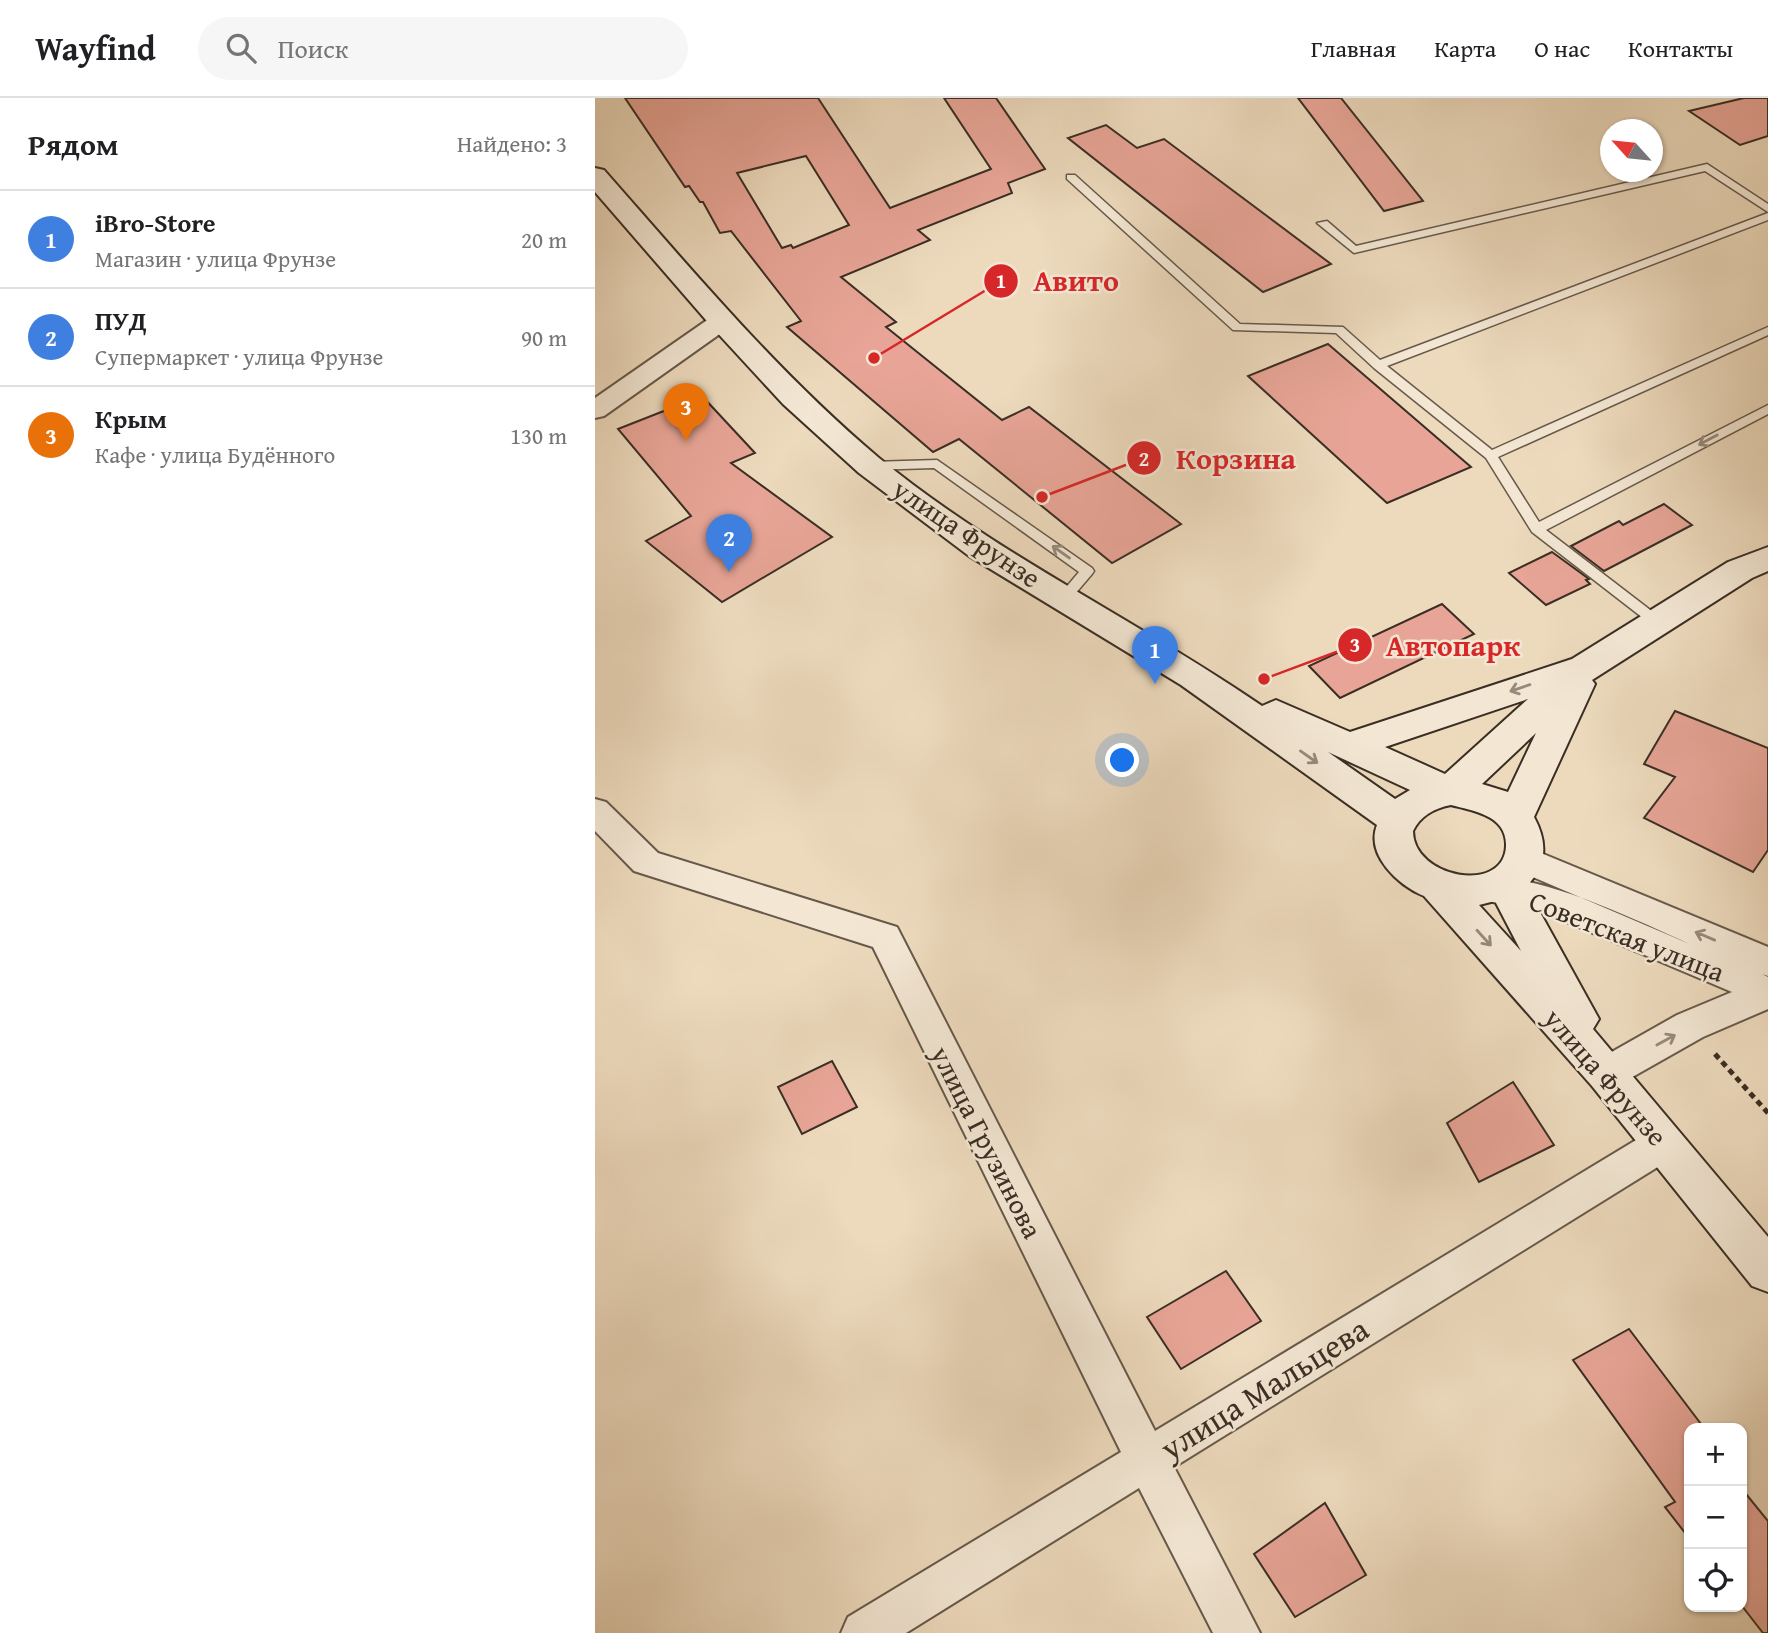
<!DOCTYPE html>
<html lang="ru">
<head>
<meta charset="utf-8">
<style>
	:root { --surface:#fff; --page:#f6f6f6; --text:#202124; --muted:#757577; --line:#e0e0e0; --accent:#8f2418 }
	body { margin:0; font-family:"Gentium Book Plus",serif; background:var(--page); color:var(--text) }
	.controls { position:absolute; right:21px; bottom:21px; display:grid; overflow:hidden; border-radius:14px; box-shadow:0 2px 5px #0004 }
	.controls button { width:63px; height:63px; display:grid; place-items:center; padding:0; border:0; border-bottom:2px solid var(--line); background:var(--surface); color:var(--text); font:35px sans-serif }
	.compass { position:absolute; left:1005px; top:21px; width:63px; height:63px; border-radius:50%; background:var(--surface); box-shadow:0 2px 5px #0004; rotate:297deg }
	.you { position:absolute; left:528px; top:663px; width:24px; height:24px; margin:-18px; border:5px solid #fff; border-radius:50%; background:#1a73e8; box-shadow:0 0 0 10px #1a73e833 }
	.badge { display:grid; place-items:center; width:46px; height:46px; border-radius:50%; background:var(--accent); color:#fff; font-size:23px; font-weight:700 }
	.pin { position:absolute; translate:-50% -58px; filter:drop-shadow(0 2px 4px #0008) }
	.pin::after { content:''; position:absolute; top:37px; width:24px; height:21px; background:inherit; clip-path:polygon(0 0,100% 0,50% 100%) }
	.list { margin:0; padding:0; list-style:none }
	h2 { display:flex; justify-content:space-between; align-items:center; height:91px; margin:0; padding:0 28px; font-size:30px }
	h2 small { font-size:23px; font-weight:400; color:var(--muted) }
	.list li { display:grid; grid-template-columns:46px 1fr auto; gap:21px; align-items:center; box-sizing:border-box; height:98px; padding:0 28px; border-top:2px solid var(--line) }
	.list b { display:block; font-size:26px; white-space:nowrap }
	.list p { margin:0; font-size:23px; white-space:nowrap; color:var(--muted) }
	.list em { font-size:23px; font-style:normal; color:var(--muted) }
	.icon { flex:none; width:38px; height:38px; fill:none; stroke:currentColor; stroke-width:2; stroke-linecap:round; stroke-linejoin:round }
	.map { position:relative; flex:none; width:1173px; height:1535px; overflow:hidden }
	header { display:flex; align-items:center; gap:42px; box-sizing:border-box; height:98px; padding:0 35px; background:var(--surface); border-bottom:2px solid var(--line) }
	header strong { font-size:33px }
	nav { display:flex; gap:38px; margin-inline-start:auto; font-size:24px }
	.search { width:490px; height:63px; background:var(--page); display:flex; align-items:center; gap:18px; box-sizing:border-box; padding:0 24px; border-radius:38px; color:var(--muted); font-size:26px }
	main { display:flex }
	aside { flex:1; background:var(--surface) }
	.map>svg:first-child { display:block }
	.building { fill:#e8a597; stroke:#3a2e24; stroke-width:2; fill-rule:evenodd }
	.lines { fill:none; stroke-linecap:round; stroke-linejoin:round }
	.lane-casing { stroke:#67594a; stroke-width:3 }
	.street-casing { stroke:#67594a; stroke-width:4 }
	.secondary-casing { stroke:#3a2e24; stroke-width:4 }
	.path { stroke:#3a2e24; stroke-width:5; stroke-dasharray:6 4.5; stroke-linecap:butt }
	.lane { fill:#f3e7d4; fill-rule:evenodd }
	.street { fill:#f3e7d4; fill-rule:evenodd }
	.secondary { fill:#f3e7d4; fill-rule:evenodd }
	.oneway { stroke:#968a7c }
	.labels { text-anchor:middle; stroke-width:5; stroke-linejoin:round; paint-order:stroke }
	.street-label { font-size:28px; fill:#3a2e24; stroke:#f3e7d4 }
	.near-street-label { font-size:33px; fill:#3a2e24; stroke:#f3e7d4 }
	.leader { fill:none; stroke:#d62828; stroke-width:2.5 }
	.callout-dot { fill:#d62828; stroke:#f3e7d4; stroke-width:2.5 }
	.mark-label { font-size:21px; text-anchor:middle; font-weight:bold; fill:#fff }
	.callout-label { font-size:30px; text-anchor:middle; font-weight:bold; fill:#d62828; stroke:#f3e7d4; stroke-width:5; stroke-linejoin:round; paint-order:stroke }
</style>
</head>
<body>
<header>
<strong>Wayfind</strong>
<div class="search"><svg class="icon" aria-label="search" viewBox="0 0 24 24"><circle cx="10" cy="10" r="6"/><path d="M15 15l6 6"/></svg>Поиск</div>
<nav><a>Главная</a><a>Карта</a><a>О нас</a><a>Контакты</a></nav>
</header>
<main>
<aside>
<h2>Рядом<small>Найдено: 3</small></h2>
<ul class="list">
<li><span class="badge" style="background:#3f7fe0">1</span><div><b>iBro-Store</b><p>Магазин · улица Фрунзе</p></div><em>20 m</em></li>
<li><span class="badge" style="background:#3f7fe0">2</span><div><b>ПУД</b><p>Супермаркет · улица Фрунзе</p></div><em>90 m</em></li>
<li><span class="badge" style="background:#e8710a">3</span><div><b>Крым</b><p>Кафе · улица Будённого</p></div><em>130 m</em></li>
</ul>
</aside>
<div class="map">
<svg width="1173" height="1535" viewBox="0 0 1173 1535">
	<rect width="100%" height="100%" fill="#eddabd"/>
	<filter id="stains"><feTurbulence type="fractalNoise" baseFrequency=".00286" numOctaves="4"/><feColorMatrix values="0 0 0 0 .2 0 0 0 0 .09 0 0 0 0 .02 0 0 0 .5 -.17"/></filter>
	<radialGradient id="worn" r=".72"><stop offset=".6" stop-color="#630" stop-opacity="0"/><stop offset="1" stop-color="#630" stop-opacity=".3"/></radialGradient>
	<g class="building">
		<path d="M30,0H223L295,110L396,71L349,0H401L450,71L413,85L417,95L323,132L335,142L246,179L301,224L291,229L407,322L434,309L586,426L517,465L364,341L338,354L192,229L206,223L136,133L125,135L108,104H105L94,88L90,89ZM211,58L254,127L198,150L196,147L187,150L142,75Z"/>
		<polygon points="703,0 746,0 828,103 789,113"/>
		<polygon points="1149,0 1173,0 1173,38 1145,47 1094,13"/>
		<polygon points="511,27 542,50 569,41 736,166 668,194 473,40"/>
		<polygon points="733,246 876,369 792,405 653,278"/>
		<polygon points="107,298 160,355 136,365 237,439 127,504 51,443 96,418 23,331"/>
		<polygon points="1069,406 1097,427 1009,473 976,448 1024,423 1028,427"/>
		<polygon points="957,454 994,481 991,482 995,486 951,507 914,475"/>
		<polygon points="847,506 879,536 745,600 714,568"/>
		<polygon points="1080,613 1173,650 1173,752 1158,774 1049,720 1080,679 1049,666"/>
		<polygon points="237,963 262,1009 207,1036 183,989"/>
		<polygon points="918,984 959,1047 884,1084 852,1025"/>
		<polygon points="631,1173 666,1223 586,1271 552,1219"/>
		<polygon points="1034,1231 1109,1330 1094,1330 1094,1440 1070,1409 1080,1404 978,1262"/>
		<polygon points="1147,1391 1173,1423 1173,1535 1168,1535 1147,1508"/>
		<polygon points="730,1405 771,1477 700,1519 659,1456"/>
	</g>
	<g class="lines">
		<g class="lane-casing">
			<g id="lane">
				<polygon points="1112,66 1173,106 1173,114 1110,73 759,155 722,125 732,123 761,148"/>
				<polygon points="472,77 480,77 645,226 748,229 785,262 1173,115 1173,122 792,268 897,352 1173,229 1173,237 903,359 944,424 1173,307 1173,316 951,432 1067,521 1069,524 1067,527 1057,527 937,434 891,360 779,270 741,235 638,232 472,81"/>
				<polygon points="342,362 497,470 499,473 497,476 474,503 464,503 462,500 484,474 339,370 275,372 269,368 275,364"/>
			</g>
		</g>
		<g class="street-casing">
			<g id="street">
				<polygon points="127,216 136,218 139,223 136,228 9,318 0,320 0,300 118,218"/>
				<polygon points="0,701 11,704 63,755 302,829 560,1333 1056,1033 1069,1029 1082,1033 1088,1045 1082,1057 579,1369 665,1535 618,1535 544,1390 311,1535 246,1535 253,1519 526,1354 278,849 39,773 0,733"/>
				<path d="M929,748L1173,849V878L1167,876L1173,879V911L1108,939L1025,986L1012,991L999,986L994,975L999,964L1082,917L1137,894L941,811L879,801L874,792L879,783C932,765 1058,831 1111,853L917,770L912,761L917,752Z"/>
			</g>
		</g>
		<g class="secondary-casing">
			<path id="secondary" d="M0,70L9,72C97,172 182,274 284,360C402,457 542,522 667,608L681,602L755,634L977,561L1133,464L1173,449V473L1157,480L997,582L1000,586L939,719C953,745 952,767 931,789L1004,921L998,931L1173,1139V1194L1157,1188L997,988L829,798C804,788 770,757 782,727L586,587L374,458L264,375L188,306L117,229L0,94ZM933,601L850,676L790,649ZM941,635L913,694L887,686ZM733,654L815,692L800,701ZM856,707C878,713 912,717 911,748C909,797 818,780 818,733C825,718 840,710 856,707ZM900,803L926,853L884,807Z"/>
		</g>
		<polyline class="path" points="1120,956 1173,1015"/>
		<use href="#lane" class="lane"/>
		<use href="#street" class="street"/>
		<use href="#secondary" class="secondary"/>
	</g>
	<defs><path id="oneway-shaft" d="M-6 0H5M1.5-3L5.5 0L1.5 3" fill="none" stroke-width="1.6" stroke-linecap="round" stroke-linejoin="round" transform="scale(1.75)"/></defs>
	<g class="oneway">
		<use href="#oneway-shaft" transform="translate(1113 342) rotate(152)"/>
		<use href="#oneway-shaft" transform="translate(466 454) rotate(-145)"/>
		<use href="#oneway-shaft" transform="translate(925 590) rotate(161)"/>
		<use href="#oneway-shaft" transform="translate(714 659) rotate(35)"/>
		<use href="#oneway-shaft" transform="translate(1110 838) rotate(-157)"/>
		<use href="#oneway-shaft" transform="translate(889 840) rotate(48)"/>
		<use href="#oneway-shaft" transform="translate(1071 942) rotate(-29)"/>
	</g>
	<g class="labels">
		<g class="street-label">
			<text transform="translate(372 435) rotate(34)" y="10">улица Фрунзе</text>
			<text transform="translate(1032 838) rotate(21)" y="10">Советская улица</text>
			<text transform="translate(1011 979) rotate(49)" y="10">улица Фрунзе</text>
			<text transform="translate(392 1044) rotate(63)" y="10">улица Грузинова</text>
		</g>
		<g class="near-street-label">
			<text transform="translate(669 1290) rotate(-32)" y="12">улица Мальцева</text>
		</g>
	</g>
	<path class="leader" d="M279 260L406 183M447 399L549 360M669 581L760 547"/>
	<g class="callout-dot">
		<circle cx="279" cy="260" r="7"/>
		<circle cx="447" cy="399" r="7"/>
		<circle cx="669" cy="581" r="7"/>
		<circle cx="406" cy="183" r="18"/>
		<circle cx="549" cy="360" r="18"/>
		<circle cx="760" cy="547" r="18"/>
	</g>
	<g class="mark-label">
		<text x="406" y="190">1</text>
		<text x="549" y="368">2</text>
		<text x="760" y="554">3</text>
	</g>
	<g class="callout-label">
		<text x="481" y="193">Авито</text>
		<text x="641" y="371">Корзина</text>
		<text x="858" y="558">Автопарк</text>
	</g>
	<rect width="100%" height="100%" filter="url(#stains)"/>
	<rect width="100%" height="100%" fill="url(#worn)"/>
</svg>
<div class="controls">
<button>+</button>
<button>−</button>
<button><svg class="icon" aria-label="locate" viewBox="0 0 24 24"><circle cx="12" cy="12" r="6"/><path d="M12 2v4M12 18v4M2 12h4M18 12h4"/></svg></button>
</div>
<svg class="compass" viewBox="-18 -18 36 36"><path d="M0-13l5 13h-10z" fill="#e53935"/><path d="M0 13l5-13h-10z" fill="#757577"/></svg>
<div class="you"></div>
<div class="pin badge" style="left:560px;top:586px;background:#3f7fe0">1</div>
<div class="pin badge" style="left:134px;top:474px;background:#3f7fe0">2</div>
<div class="pin badge" style="left:91px;top:343px;background:#e8710a">3</div>
</div>
</main>
</body>
</html>
